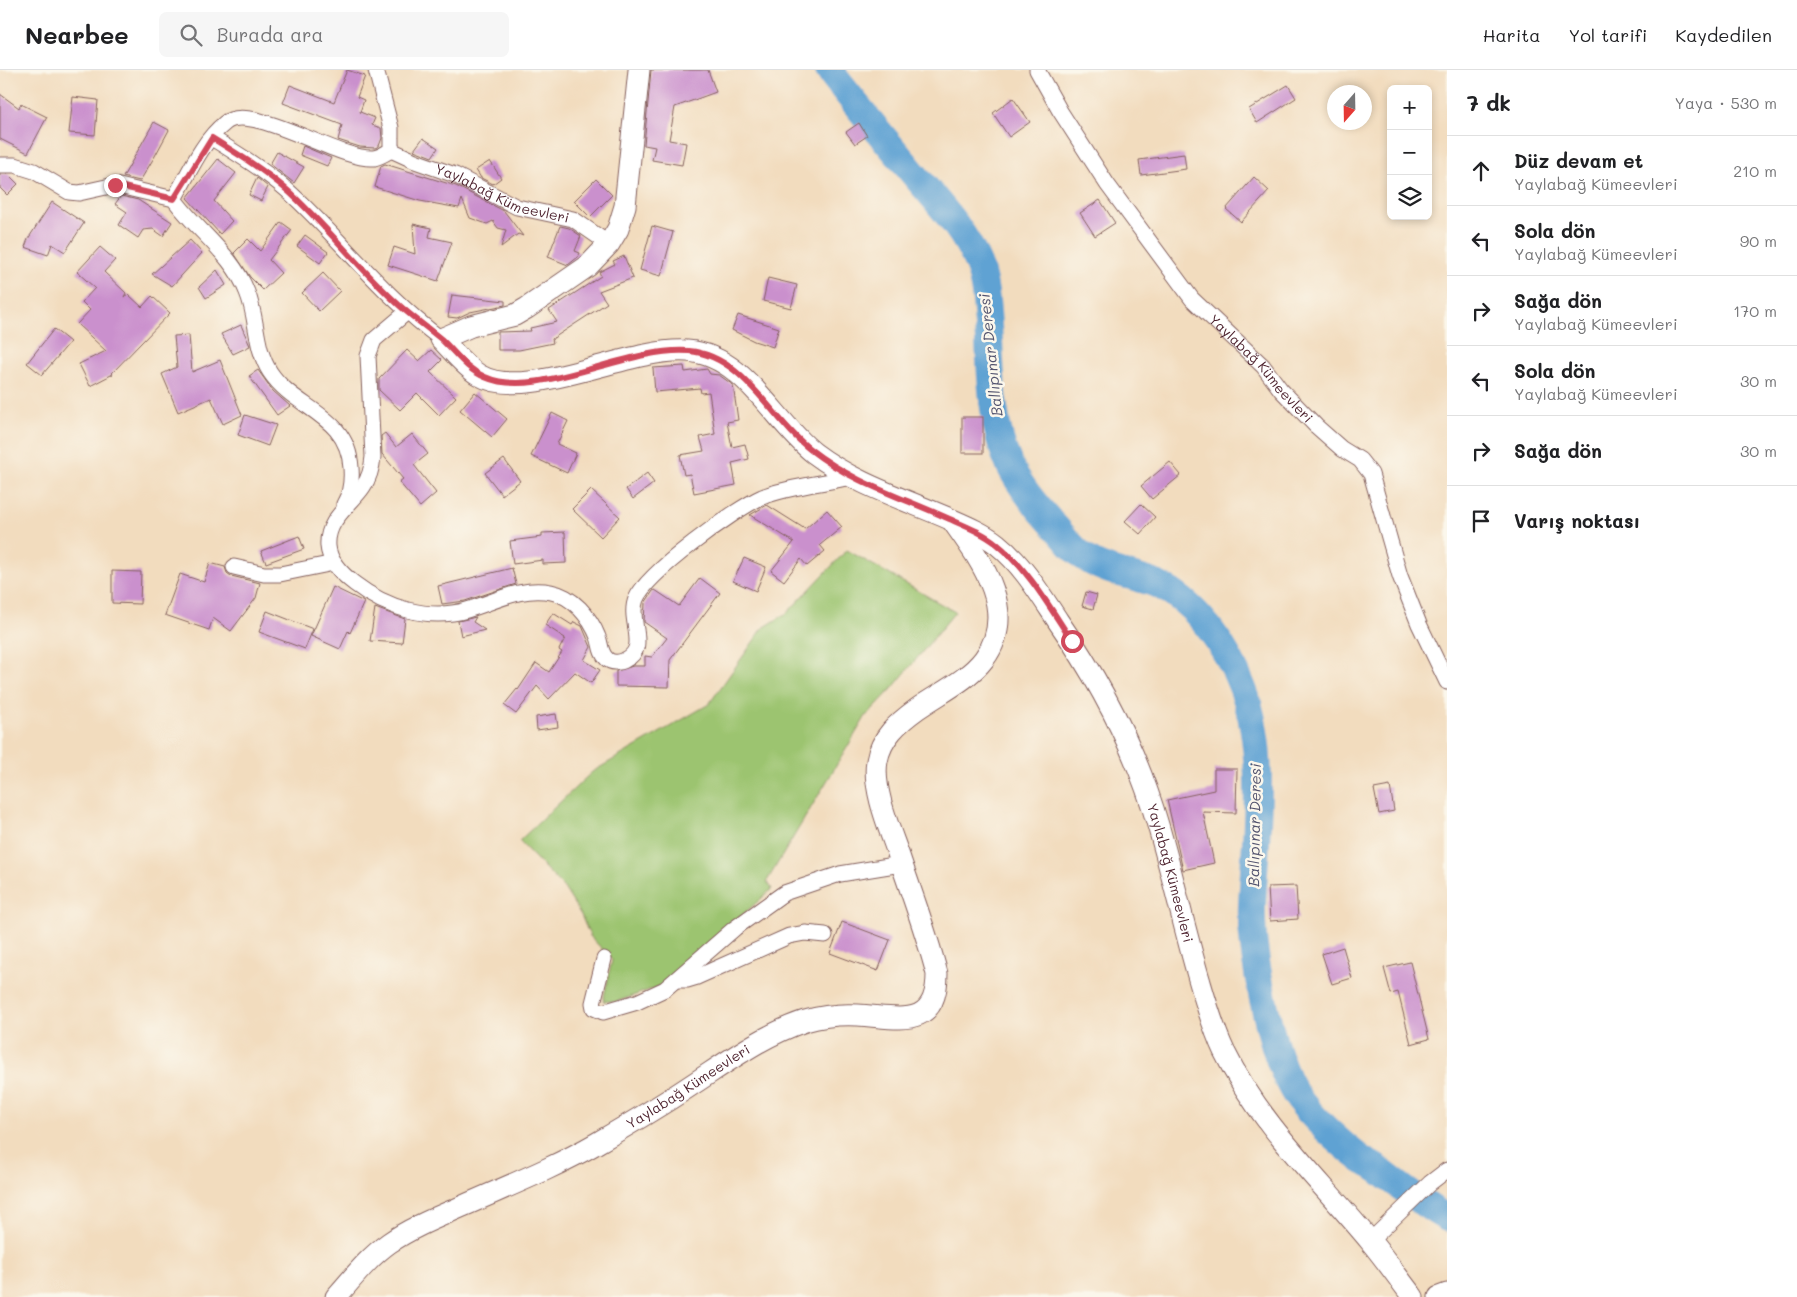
<!DOCTYPE html>
<html lang="tr">
<head>
<meta charset="utf-8">
<style>
	:root { --surface:#fff; --page:#f6f6f6; --text:#202124; --muted:#757577; --line:#e0e0e0 }
	body { margin:0; font-family:Mali,sans-serif; background:var(--page); color:var(--text) }
	.controls { position:absolute; right:15px; top:15px; display:grid; overflow:hidden; border-radius:8px; box-shadow:0 2px 8px #0003 }
	.controls button { width:45px; height:45px; display:grid; place-items:center; padding:0; border:0; border-bottom:1px solid var(--line); background:var(--surface); color:var(--text); font:25px sans-serif }
	.compass { position:absolute; left:1327px; top:15px; width:45px; height:45px; border-radius:50%; background:var(--surface); box-shadow:0 2px 8px #0003; rotate:200deg }
	.stop { position:absolute; width:15px; height:15px; margin:-11px; border:4px solid #d1495b; border-radius:50%; background:#fff }
	.stop.end { background:#d1495b; border-color:#fff; box-shadow:0 1px 5px #0008 }
	.list { margin:0; padding:0; list-style:none }
	h2 { display:flex; justify-content:space-between; align-items:center; height:65px; margin:0; padding:0 20px; font-size:21px }
	h2 small { font-size:16px; font-weight:400; color:var(--muted) }
	.list li { display:grid; grid-template-columns:32px 1fr auto; gap:15px; align-items:center; box-sizing:border-box; height:70px; padding:0 20px; border-top:1px solid var(--line) }
	.list b { display:block; font-size:19px; white-space:nowrap }
	.list p { margin:0; font-size:16px; white-space:nowrap; color:var(--muted) }
	.list em { font-size:16px; font-style:normal; color:var(--muted) }
	.icon { flex:none; width:28px; height:28px; fill:none; stroke:currentColor; stroke-width:2; stroke-linecap:round; stroke-linejoin:round }
	.map { position:relative; flex:none; width:1447px; height:1227px; overflow:hidden }
	header { display:flex; align-items:center; gap:30px; box-sizing:border-box; height:70px; padding:0 25px; background:var(--surface); border-bottom:1px solid var(--line) }
	header strong { font-size:24px }
	nav { display:flex; gap:28px; margin-inline-start:auto; font-size:18px }
	.search { width:350px; height:45px; background:var(--page); display:flex; align-items:center; gap:12px; box-sizing:border-box; padding:0 18px; border-radius:8px; color:var(--muted); font-size:19px }
	main { display:flex }
	aside { flex:1; background:var(--surface) }
	.map>svg:first-child { display:block }
	.green { fill:#9cc46f; stroke:#73724d }
	.lines { fill:none; stroke-linecap:round; stroke-linejoin:round }
	.river { stroke:#5fa2d3; stroke-width:28 }
	.building { fill:#ca90cd }
	.street-casing { stroke:#85615e; stroke-width:17 }
	.secondary-casing { stroke:#85615e; stroke-width:23 }
	.street { stroke:#fff; stroke-width:15 }
	.secondary { stroke:#fff; stroke-width:21 }
	.route { stroke:#d1495b; stroke-width:6 }
	.labels { text-anchor:middle; stroke-width:5; stroke-linejoin:round; paint-order:stroke }
	.street-label { font-size:14px; fill:#4a1f2b; stroke:#fbf7ec }
	.water-label { font-size:15px; font-style:italic; fill:#52536e; stroke:#fbf7ec }
</style>
</head>
<body>
<header>
<strong>Nearbee</strong>
<div class="search"><svg class="icon" aria-label="search" viewBox="0 0 24 24"><circle cx="10" cy="10" r="6"/><path d="M15 15l6 6"/></svg>Burada ara</div>
<nav><a>Harita</a><a>Yol tarifi</a><a>Kaydedilen</a></nav>
</header>
<main>
<div class="map">
<svg width="1447" height="1227" viewBox="0 0 1447 1227">
	<rect width="100%" height="100%" fill="#fbf7ec"/>
	<filter id="ink" filterUnits="userSpaceOnUse"><feTurbulence type="fractalNoise" baseFrequency=".02" numOctaves="2"/><feDisplacementMap in="SourceGraphic" scale="10" xChannelSelector="R" yChannelSelector="G"/><feConvolveMatrix kernelMatrix="1 2 1 2 8 2 1 2 1" color-interpolation-filters="sRGB"/></filter>
	<filter id="wash" filterUnits="userSpaceOnUse"><feTurbulence type="fractalNoise" baseFrequency=".0096" numOctaves="4" result="noise"/><feDisplacementMap in="SourceGraphic" scale="20" xChannelSelector="R" yChannelSelector="G"/><feGaussianBlur stdDeviation="1.12" result="paint"/><feColorMatrix in="noise" values="0 0 0 0 0 0 0 0 0 0 0 0 0 0 0 0 0 1.4 0 .05"/><feComposite in="paint" operator="in"/></filter>
	<g filter="url(#wash)">
		<rect width="100%" height="100%" fill="#f2dcbe"/>
		<polygon class="green" points="847,480 955,542 891,620 866,646 767,811 772,819 663,915 616,932 603,931 612,890 590,866 581,845 564,818 519,771 592,702 709,634 763,558 787,543"/>
		<g class="lines">
			<path class="river" d="M829,0C853,32 879,62 904,92C930,125 962,155 978,194C987,218 987,245 989,270C991,311 992,357 1009,394C1021,419 1041,441 1059,461C1068,472 1078,484 1090,491C1109,503 1135,505 1156,514C1197,532 1228,579 1243,619C1268,683 1255,769 1252,835C1250,881 1271,987 1296,1025C1309,1045 1341,1074 1361,1089C1366,1093 1373,1095 1379,1100C1401,1117 1422,1134 1447,1148"/>
		</g>
		<g id="blocks">
			<g class="building">
				<polygon points="347,0 365,6 357,27 364,30 360,42 375,48 372,55 381,58 382,68 379,76 375,78 360,77 338,70 342,55 283,33 290,15 334,32"/>
				<polygon points="651,0 708,0 716,22 675,37 669,70 686,73 682,95 652,90 655,77 644,75"/>
				<polygon points="1288,15 1296,28 1257,53 1249,39"/>
				<polygon points="0,24 19,38 21,34 47,47 28,83 0,69"/>
				<polygon points="73,27 98,30 95,65 69,63"/>
				<polygon points="1013,28 1030,52 1009,67 993,43"/>
				<polygon points="154,52 169,60 155,86 140,111 123,107"/>
				<polygon points="859,53 867,66 855,74 846,62"/>
				<polygon points="423,68 438,78 432,87 414,80"/>
				<polygon points="303,76 331,88 327,96 300,85"/>
				<polygon points="277,82 304,97 294,113 270,94"/>
				<polygon points="1184,84 1186,99 1141,105 1139,90"/>
				<polygon points="218,89 236,103 214,131 232,151 220,164 187,128"/>
				<polygon points="490,91 501,108 493,114 481,108 476,100"/>
				<polygon points="385,94 456,116 504,141 523,166 518,164 501,177 506,160 498,158 493,151 487,154 470,148 462,129 459,138 420,131 375,117 381,96"/>
				<polygon points="0,104 8,104 18,114 7,125 0,118"/>
				<polygon points="1254,107 1269,121 1241,152 1226,139"/>
				<polygon points="257,108 268,117 261,131 249,125"/>
				<polygon points="596,109 612,125 590,147 574,131"/>
				<polygon points="121,126 138,130 172,152 163,166 153,159 143,160 138,168 119,155 127,142 115,134"/>
				<polygon points="1100,130 1115,153 1095,166 1080,143"/>
				<polygon points="52,132 84,153 65,182 52,174 48,185 25,177 28,169"/>
				<polygon points="281,152 292,160 269,190 281,203 263,220 250,207 234,183 248,169 260,181"/>
				<polygon points="413,154 431,158 429,167 452,172 438,211 388,195 394,177 415,184"/>
				<polygon points="560,156 569,158 581,166 575,181 580,183 578,187 568,195 548,187"/>
				<polygon points="652,156 673,162 661,206 640,200"/>
				<polygon points="305,165 328,182 320,193 297,176"/>
				<polygon points="190,170 202,183 172,216 152,204"/>
				<polygon points="100,177 115,190 104,202 126,223 124,227 128,224 142,237 152,226 170,243 112,303 113,304 90,316 79,294 106,281 77,254 90,240 82,232 95,218 77,202"/>
				<polygon points="624,186 633,208 599,221 607,233 552,269 553,273 519,280 498,280 498,262 531,261 530,258 557,252 549,240 601,206 599,202 615,194 613,191"/>
				<polygon points="217,200 226,215 206,228 199,217"/>
				<polygon points="323,203 340,221 319,241 302,223"/>
				<polygon points="768,208 797,215 791,238 763,231"/>
				<polygon points="452,225 505,231 505,235 470,242 457,248 448,247"/>
				<polygon points="738,245 779,258 773,277 754,271 732,260"/>
				<polygon points="241,255 250,276 233,284 221,264"/>
				<polygon points="54,259 70,272 42,305 27,293"/>
				<polygon points="189,265 192,302 220,290 242,345 223,354 211,328 178,342 162,304 177,297 174,266"/>
				<polygon points="407,280 419,291 431,280 442,290 430,302 456,327 439,345 417,323 400,340 379,320 379,309"/>
				<polygon points="684,296 685,302 707,299 710,304 719,305 733,315 738,350 727,352 732,377 745,374 749,389 732,393 736,415 694,423 690,404 684,405 680,385 704,381 700,367 715,364 709,322 701,323 700,318 655,322 653,298"/>
				<polygon points="258,300 273,321 290,336 277,345 249,306"/>
				<polygon points="475,322 507,349 492,367 460,340"/>
				<polygon points="552,343 568,351 557,374 576,383 567,403 531,386"/>
				<polygon points="245,345 276,355 268,376 238,365"/>
				<rect x="962" y="347" width="21" height="36"/>
				<polygon points="385,363 396,377 412,364 428,384 414,395 436,423 420,437 399,412 403,409 382,384 381,366"/>
				<polygon points="504,389 520,411 502,425 485,403"/>
				<polygon points="1170,392 1181,405 1152,429 1141,416"/>
				<polygon points="647,403 654,413 633,429 626,419"/>
				<polygon points="591,420 620,447 601,467 572,439"/>
				<polygon points="1141,434 1155,447 1140,464 1125,451"/>
				<polygon points="767,435 805,459 827,440 842,457 820,475 825,481 807,496 801,489 784,511 771,501 794,472 750,445"/>
				<polygon points="565,462 566,493 543,494 543,490 513,494 510,471 542,467 542,463"/>
				<polygon points="299,466 304,479 266,493 261,481"/>
				<polygon points="744,488 766,497 756,521 733,511"/>
				<polygon points="210,493 225,497 227,503 231,506 260,513 256,528 231,561 213,548 209,560 165,545 180,504 204,512"/>
				<polygon points="512,498 516,514 465,531 442,534 438,516"/>
				<polygon points="112,501 141,502 140,534 112,533"/>
				<polygon points="700,508 720,523 670,590 669,617 616,616 616,601 633,596 645,596 645,586 652,587 667,568 644,552 645,533 653,521 655,520 679,536"/>
				<polygon points="333,517 364,532 350,563 348,561 340,579 311,566"/>
				<polygon points="1086,522 1097,525 1093,539 1082,536"/>
				<polygon points="375,538 405,549 402,573 370,571"/>
				<polygon points="267,541 313,559 305,579 259,562"/>
				<polygon points="553,543 572,555 574,552 582,556 591,577 584,590 600,600 591,613 575,602 549,629 537,616 516,644 504,635 517,619 518,620 536,593 549,602 562,582 559,580 565,568 545,555"/>
				<polygon points="476,547 473,552 485,560 461,566 458,551"/>
				<polygon points="556,644 558,657 537,660 536,647"/>
				<polygon points="1214,699 1237,699 1236,743 1203,742 1214,793 1183,800 1167,730 1214,720"/>
				<polygon points="1390,716 1394,741 1379,744 1374,719"/>
				<polygon points="1296,816 1298,849 1270,851 1268,817"/>
				<polygon points="842,852 890,870 878,901 830,883"/>
				<polygon points="1343,877 1352,908 1332,914 1322,884"/>
				<polygon points="1410,892 1429,969 1411,974 1398,922 1391,924 1384,898"/>
			</g>
		</g>
	</g>
	<g filter="url(#ink)">
		<use href="#blocks" fill-opacity="0" stroke="#85615e" stroke-width="1"/>
		<g class="lines">
			<g class="street-casing">
				<g id="street">
					<path id="s1" d="M1037,0L1060,41L1107,114L1192,229L1263,296L1281,320L1316,356L1342,379L1360,390L1371,404L1400,506L1419,554L1447,612"/>
					<path d="M212,68C238,84 264,100 287,120C340,168 383,226 441,269"/>
					<path id="s2" d="M391,80L415,91L455,105L517,137L573,149L609,174"/>
					<path d="M0,95H15L34,101L69,122L79,123L115,115L174,129C197,161 233,185 247,222C258,248 254,277 270,302C295,340 348,344 351,398C352,411 351,423 344,434"/>
					<path d="M174,129C188,105 202,71 225,53C251,31 339,91 374,88C380,87 386,83 391,80V58L376,0"/>
					<path d="M407,242L374,270L368,286L373,387C372,398 370,407 363,417C350,436 326,450 328,476C329,492 343,505 355,514C386,538 428,551 467,540C495,532 521,516 551,522C573,526 590,547 598,567C601,574 600,583 607,589C611,593 620,593 625,590C650,578 627,550 636,529C647,503 735,439 762,427C786,417 825,413 851,407"/>
					<polyline points="234,497 264,504 280,504 334,493"/>
					<polyline points="604,889 593,933 594,938 603,942 637,932 665,919 735,858 784,823 840,804 901,794"/>
					<polyline points="677,910 687,910 697,907 789,866 805,863 825,865"/>
					<polyline points="1370,1171 1430,1113 1447,1100"/>
				</g>
			</g>
			<g class="secondary-casing">
				<g id="secondary">
					<path id="s3" d="M639,0L625,136L618,159L609,174L588,196L527,238L515,245L471,256L441,269C453,281 464,296 479,305C526,333 627,277 687,281C745,285 773,351 814,383C855,414 904,429 950,449C966,456 983,463 997,474C1023,495 1040,524 1058,551C1101,613 1137,682 1158,755C1173,806 1184,858 1199,909C1206,933 1213,958 1224,981C1260,1055 1320,1110 1371,1172C1386,1190 1399,1209 1413,1227"/>
					<path id="s4" d="M336,1227C353,1208 368,1188 389,1173C412,1157 438,1147 463,1136C508,1116 554,1098 597,1073C628,1055 660,1036 690,1016C727,992 763,965 805,951C822,946 841,944 858,945C897,947 937,961 937,904C927,864 912,825 899,786C890,760 872,718 877,691C881,667 899,652 917,639C938,624 968,610 984,589C1019,542 981,491 954,453"/>
					<polyline points="1439,1227 1447,1224"/>
				</g>
			</g>
			<use href="#street" class="street"/>
			<use href="#secondary" class="secondary"/>
		</g>
	</g>
	<g class="lines" filter="url(#ink)">
		<path class="route" d="M115,115L174,129L212,68C238,84 264,100 287,120C327,156 359,199 399,235C412,247 427,257 441,269C455,282 466,299 485,307C537,331 627,276 689,281C745,286 771,350 811,380C852,412 898,426 945,447C963,455 982,462 997,474C1029,500 1050,538 1072,571"/>
	</g>
	<g class="labels">
		<g class="street-label">
			<text dy="5" stroke="none"><textPath href="#s2" startOffset="120">Yaylabağ Kümeevleri</textPath></text>
			<text dy="5" stroke="none"><textPath href="#s1" startOffset="375">Yaylabağ Kümeevleri</textPath></text>
			<text dy="5" stroke="none"><textPath href="#s3" startOffset="1388">Yaylabağ Kümeevleri</textPath></text>
			<text dy="5" stroke="none"><textPath href="#s4" startOffset="414">Yaylabağ Kümeevleri</textPath></text>
		</g>
		<g class="water-label">
			<text transform="translate(991 285) rotate(-96)" y="5">Ballıpınar Deresi</text>
			<text transform="translate(1255 755) rotate(-89)" y="5">Ballıpınar Deresi</text>
		</g>
	</g>
</svg>
<div class="controls">
<button>+</button>
<button>−</button>
<button><svg class="icon" aria-label="layers" viewBox="0 0 24 24"><path d="M12 4l9 5-9 5-9-5zM3 14l9 5 9-5"/></svg></button>
</div>
<svg class="compass" viewBox="-18 -18 36 36"><path d="M0-13l5 13h-10z" fill="#e53935"/><path d="M0 13l5-13h-10z" fill="#757577"/></svg>
<div class="stop" style="left:1072px;top:571px"></div>
<div class="stop end" style="left:115px;top:115px"></div>
</div>
<aside>
<h2>7 dk<small>Yaya · 530 m</small></h2>
<ul class="list">
<li><svg class="icon" aria-label="ahead" viewBox="0 0 24 24"><path d="M12 20V5M6 11l6-6 6 6"/></svg><div><b>Düz devam et</b><p>Yaylabağ Kümeevleri</p></div><em>210 m</em></li>
<li><svg class="icon" aria-label="left" viewBox="0 0 24 24"><path d="M17 20v-9H6M10 6l-5 5 5 5"/></svg><div><b>Sola dön</b><p>Yaylabağ Kümeevleri</p></div><em>90 m</em></li>
<li><svg class="icon" aria-label="right" viewBox="0 0 24 24"><path d="M7 20v-9h11M14 6l5 5-5 5"/></svg><div><b>Sağa dön</b><p>Yaylabağ Kümeevleri</p></div><em>170 m</em></li>
<li><svg class="icon" aria-label="left" viewBox="0 0 24 24"><path d="M17 20v-9H6M10 6l-5 5 5 5"/></svg><div><b>Sola dön</b><p>Yaylabağ Kümeevleri</p></div><em>30 m</em></li>
<li><svg class="icon" aria-label="right" viewBox="0 0 24 24"><path d="M7 20v-9h11M14 6l5 5-5 5"/></svg><div><b>Sağa dön</b></div><em>30 m</em></li>
<li><svg class="icon" aria-label="arrive" viewBox="0 0 24 24"><path d="M6 21V4h12l-3 4 3 4H6"/></svg><div><b>Varış noktası</b></div></li>
</ul>
</aside>
</main>
</body>
</html>
